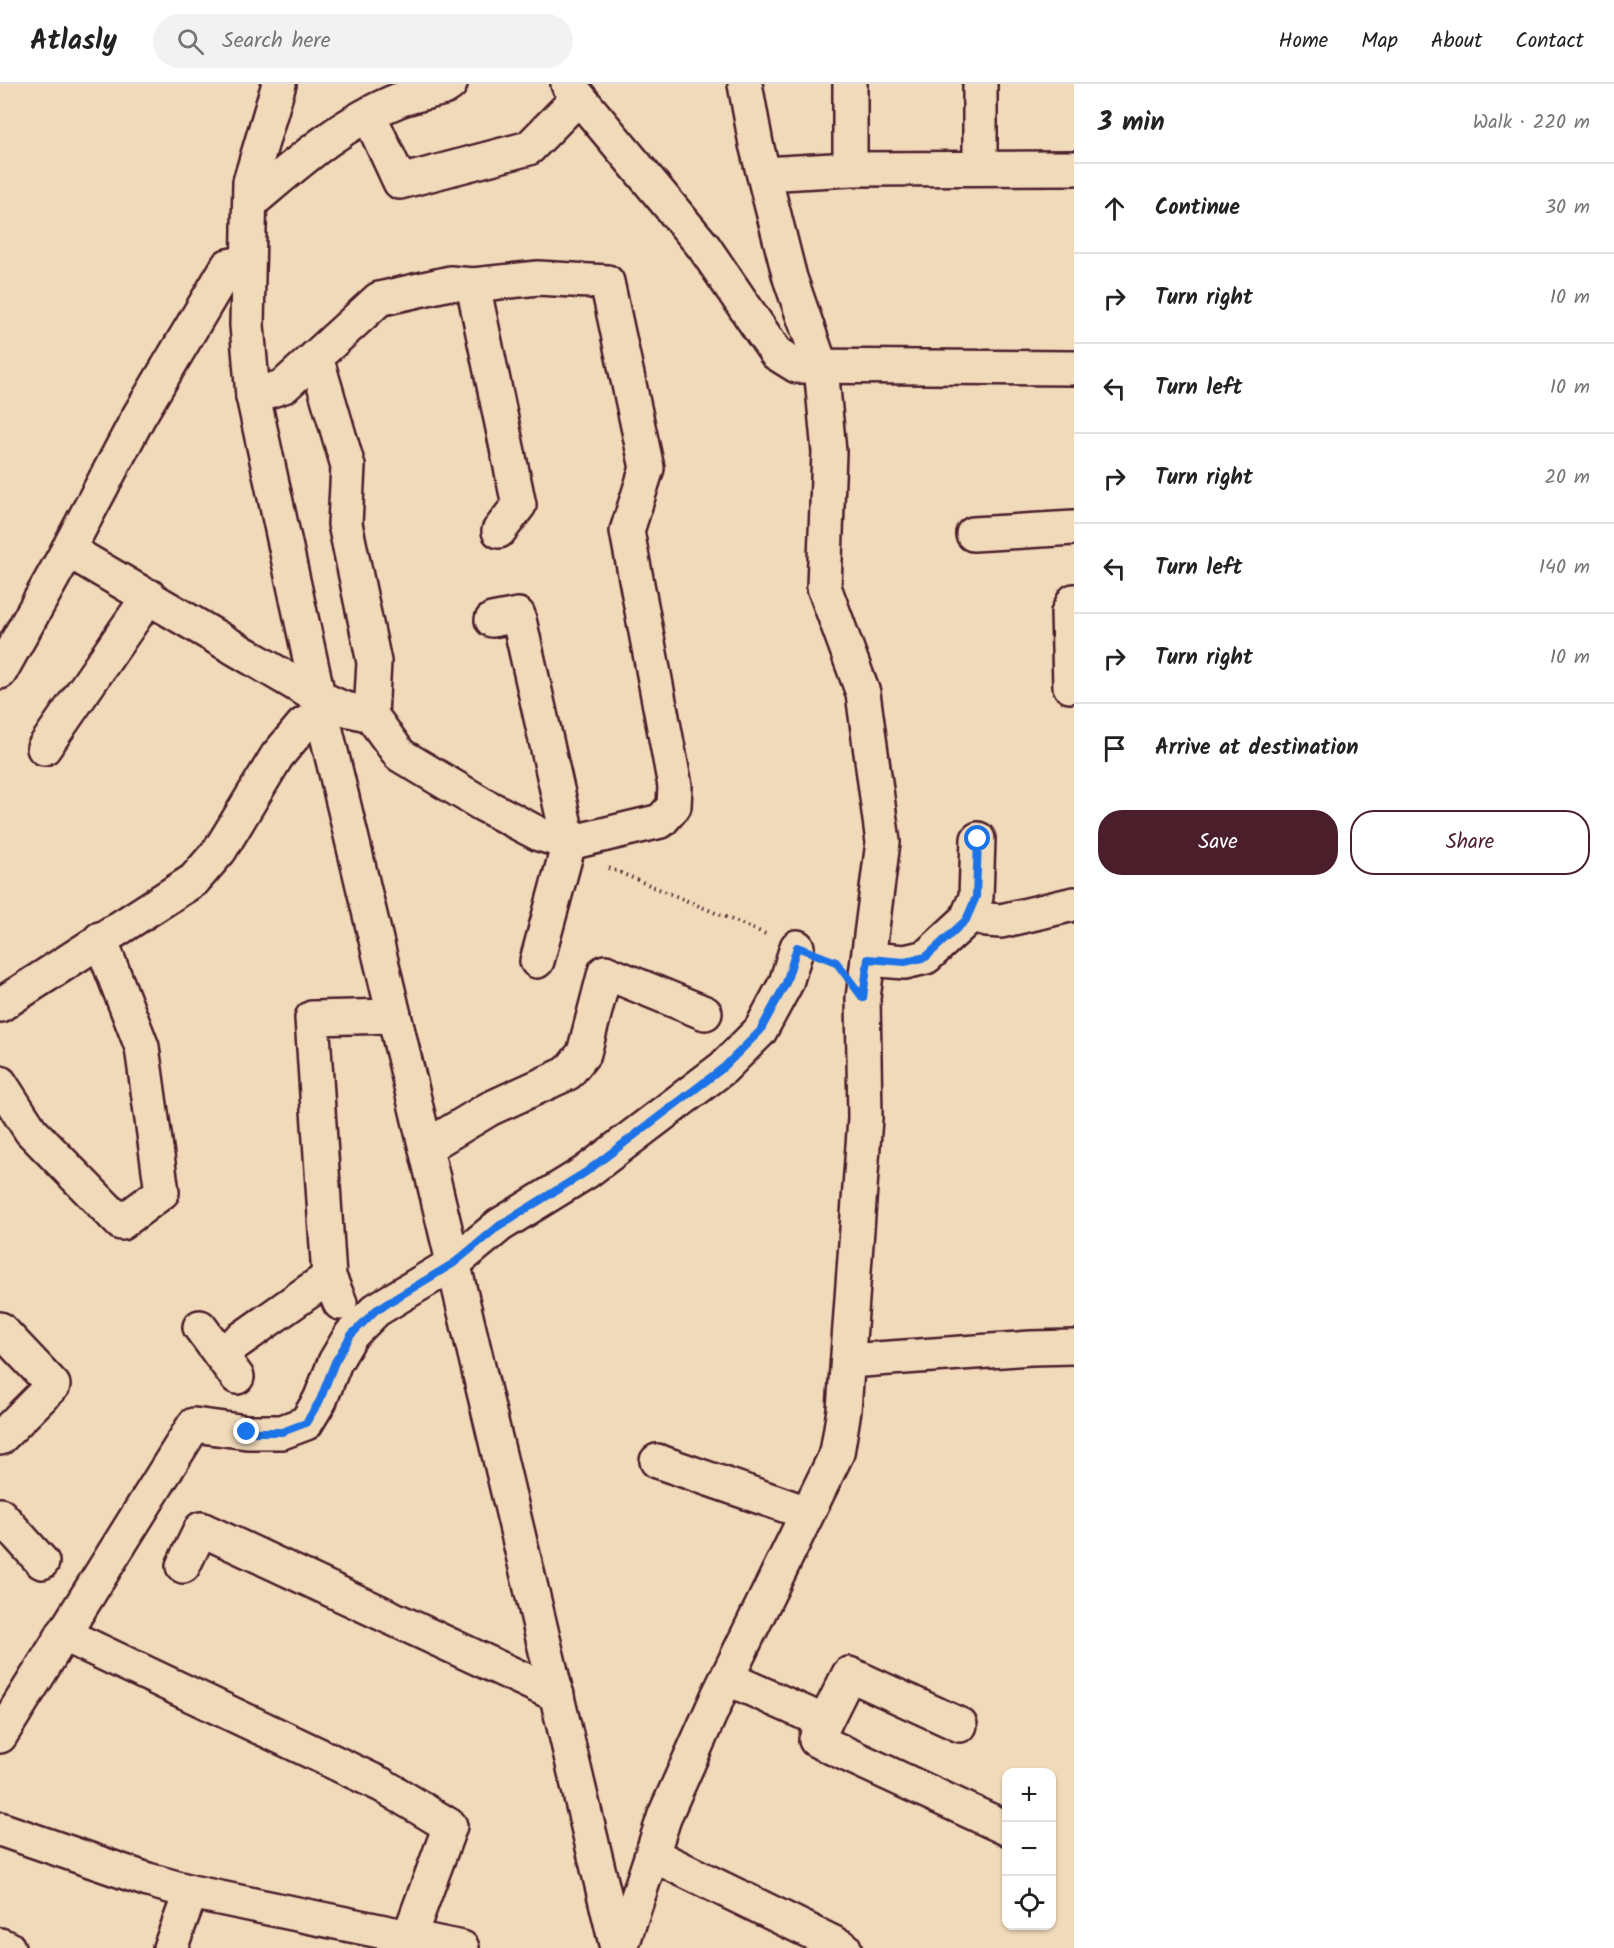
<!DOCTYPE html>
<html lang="en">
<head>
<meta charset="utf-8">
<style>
	:root { --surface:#fff; --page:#f2f2f2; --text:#222; --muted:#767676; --line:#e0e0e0; --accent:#4a1f2b }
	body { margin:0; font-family:Kalam,sans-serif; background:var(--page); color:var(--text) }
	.controls { position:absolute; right:18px; bottom:18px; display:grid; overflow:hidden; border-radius:12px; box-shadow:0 2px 4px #0004 }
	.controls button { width:54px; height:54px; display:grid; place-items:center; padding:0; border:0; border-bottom:2px solid var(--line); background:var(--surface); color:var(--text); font:30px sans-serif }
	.stop { position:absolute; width:18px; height:18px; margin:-14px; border:4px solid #1a73e8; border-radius:50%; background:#fff }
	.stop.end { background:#1a73e8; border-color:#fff; box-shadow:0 2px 6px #0008 }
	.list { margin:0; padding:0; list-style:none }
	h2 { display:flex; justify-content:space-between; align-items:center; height:78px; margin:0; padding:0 24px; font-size:26px }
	h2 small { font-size:20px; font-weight:400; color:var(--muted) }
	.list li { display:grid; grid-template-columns:39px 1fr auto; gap:18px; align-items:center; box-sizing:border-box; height:90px; padding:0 24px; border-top:2px solid var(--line) }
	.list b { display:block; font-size:22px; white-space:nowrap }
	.list em { font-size:20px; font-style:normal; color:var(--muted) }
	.actions { display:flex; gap:12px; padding:18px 24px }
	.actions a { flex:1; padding:14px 0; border:2px solid var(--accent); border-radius:24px; text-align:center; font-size:21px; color:var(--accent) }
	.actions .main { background:var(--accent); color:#fff }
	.icon { flex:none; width:33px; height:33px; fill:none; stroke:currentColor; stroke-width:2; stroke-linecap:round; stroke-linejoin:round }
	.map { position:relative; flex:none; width:1074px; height:1864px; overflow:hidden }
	header { display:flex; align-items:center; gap:36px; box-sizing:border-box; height:84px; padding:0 30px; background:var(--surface); border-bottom:2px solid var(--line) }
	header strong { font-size:28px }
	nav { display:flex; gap:33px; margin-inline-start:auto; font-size:21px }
	.search { width:420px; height:54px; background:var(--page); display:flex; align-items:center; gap:15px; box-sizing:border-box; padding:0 21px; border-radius:33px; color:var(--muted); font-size:22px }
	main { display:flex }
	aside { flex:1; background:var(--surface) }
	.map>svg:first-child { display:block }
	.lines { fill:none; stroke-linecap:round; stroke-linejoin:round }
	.minor-casing { stroke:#4a1f2b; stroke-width:38 }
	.path { stroke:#4a1f2b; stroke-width:4; stroke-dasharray:1.5 4.5; stroke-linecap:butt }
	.minor { stroke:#f1dab9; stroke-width:33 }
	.route { stroke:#1a73e8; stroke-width:8 }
</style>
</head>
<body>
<header>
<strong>Atlasly</strong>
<div class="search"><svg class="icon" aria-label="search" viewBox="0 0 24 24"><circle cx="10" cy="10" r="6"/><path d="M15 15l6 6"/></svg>Search here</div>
<nav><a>Home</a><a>Map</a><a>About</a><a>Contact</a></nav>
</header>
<main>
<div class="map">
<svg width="1074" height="1864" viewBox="0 0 1074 1864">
	<rect width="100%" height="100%" fill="#f1dab9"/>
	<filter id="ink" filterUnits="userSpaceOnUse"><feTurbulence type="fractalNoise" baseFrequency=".0167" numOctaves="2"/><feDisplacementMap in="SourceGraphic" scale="12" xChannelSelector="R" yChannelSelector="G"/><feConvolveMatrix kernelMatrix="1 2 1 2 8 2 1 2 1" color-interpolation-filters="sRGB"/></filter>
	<g filter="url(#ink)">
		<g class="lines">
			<g class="minor-casing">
				<g id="minor">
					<polyline points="279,0 250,98 247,241 253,312 322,630 617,1864"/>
					<polyline points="568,0 704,163 776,269 797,282 1074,284"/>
					<polyline points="850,0 850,85"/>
					<polyline points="980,0 980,84"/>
					<polyline points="369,31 400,98 529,64 578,14"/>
					<polyline points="764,90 850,85 1074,84"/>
					<path d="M250,119C295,81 342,38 399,16C413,11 429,8 444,4L450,0"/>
					<polyline points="473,201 519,421 499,447"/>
					<polyline points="316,273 348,382 345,440 374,578 371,631"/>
					<polyline points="973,450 1074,444"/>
					<polyline points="68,466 318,613 342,624 371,631 400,671 482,720 539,750 569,759 661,737 674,722 675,702 627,447 647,384 607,198 538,194 473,201 450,199 379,215 284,302 253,312"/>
					<polyline points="492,536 518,531 569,759 537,877"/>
					<polyline points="0,588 68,466 139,332 228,182 248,178"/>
					<polyline points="1070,602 1068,529 1074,517"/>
					<polyline points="44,664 149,512"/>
					<polyline points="970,828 987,836 1001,837 1074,820"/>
					<polyline points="868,875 905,878 926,873 966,836 976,813 978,755"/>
					<polyline points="0,921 194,796 220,766 277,672 303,641 322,630"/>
					<polyline points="0,999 31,1047 121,1139 162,1108 142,963 100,855"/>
					<polyline points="426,1063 489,1025 568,989 584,969 605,888 705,929"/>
					<polyline points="340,1219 329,1193 312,934 394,932"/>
					<polyline points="200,1243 237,1293"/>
					<polyline points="0,1245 53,1301 0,1354"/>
					<polyline points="220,1270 329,1193"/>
					<polyline points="848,1277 1031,1264 1074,1263"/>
					<polyline points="657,1377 807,1429"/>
					<polyline points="0,1431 42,1478"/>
					<polyline points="183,1482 201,1445 557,1611"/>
					<polyline points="63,1550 382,1701 450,1742 409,1853"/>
					<polyline points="727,1594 825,1638"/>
					<polyline points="960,1641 849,1590 816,1656 1006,1744"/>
					<polyline points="0,1652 194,1341 247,1348 282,1348 306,1339 320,1316 335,1278 351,1251 376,1226 454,1179 500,1141 586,1088 723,984 760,947 786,899 797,863"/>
					<polyline points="0,1745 148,1796 191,1808 462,1864"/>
					<polyline points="653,1771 844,1864"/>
					<polyline points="0,1861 8,1864"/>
					<polyline points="170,1864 191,1808"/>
					<polyline points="621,1864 665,1731 719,1610 837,1369 844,1326 865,1034 863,914 883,758 863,609 824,503 829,368 821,283 790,194 756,60 745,0"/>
				</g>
			</g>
			<polyline class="path" points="609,784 768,851"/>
			<use href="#minor" class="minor"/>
		</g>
	</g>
	<g class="lines" filter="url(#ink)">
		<polyline class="route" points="247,1348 282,1348 306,1339 320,1316 335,1278 351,1251 376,1226 454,1179 500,1141 586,1088 723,984 760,947 786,899 797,863 836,878 863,914 868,875 905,878 926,873 966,836 976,813 978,755"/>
	</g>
</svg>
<div class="controls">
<button>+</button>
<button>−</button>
<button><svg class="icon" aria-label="locate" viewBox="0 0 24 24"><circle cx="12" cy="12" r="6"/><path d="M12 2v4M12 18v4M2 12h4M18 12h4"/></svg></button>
</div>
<div class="stop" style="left:978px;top:755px"></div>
<div class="stop end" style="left:247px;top:1348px"></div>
</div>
<aside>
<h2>3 min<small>Walk · 220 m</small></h2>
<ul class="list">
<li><svg class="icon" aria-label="ahead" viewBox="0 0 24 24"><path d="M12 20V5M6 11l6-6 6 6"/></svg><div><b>Continue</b></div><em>30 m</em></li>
<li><svg class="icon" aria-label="right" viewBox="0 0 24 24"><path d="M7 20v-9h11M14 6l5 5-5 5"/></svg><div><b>Turn right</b></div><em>10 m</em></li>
<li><svg class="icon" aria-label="left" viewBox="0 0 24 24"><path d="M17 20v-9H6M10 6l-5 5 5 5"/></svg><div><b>Turn left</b></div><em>10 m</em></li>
<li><svg class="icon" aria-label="right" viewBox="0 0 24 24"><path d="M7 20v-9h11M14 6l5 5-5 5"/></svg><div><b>Turn right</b></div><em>20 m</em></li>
<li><svg class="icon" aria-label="left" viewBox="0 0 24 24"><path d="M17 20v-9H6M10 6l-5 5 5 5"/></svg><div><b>Turn left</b></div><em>140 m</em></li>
<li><svg class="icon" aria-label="right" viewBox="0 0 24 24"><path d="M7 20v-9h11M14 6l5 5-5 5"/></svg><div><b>Turn right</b></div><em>10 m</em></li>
<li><svg class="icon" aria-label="arrive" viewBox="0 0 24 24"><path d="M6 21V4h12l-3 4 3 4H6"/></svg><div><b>Arrive at destination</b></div></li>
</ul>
<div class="actions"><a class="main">Save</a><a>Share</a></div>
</aside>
</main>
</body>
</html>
